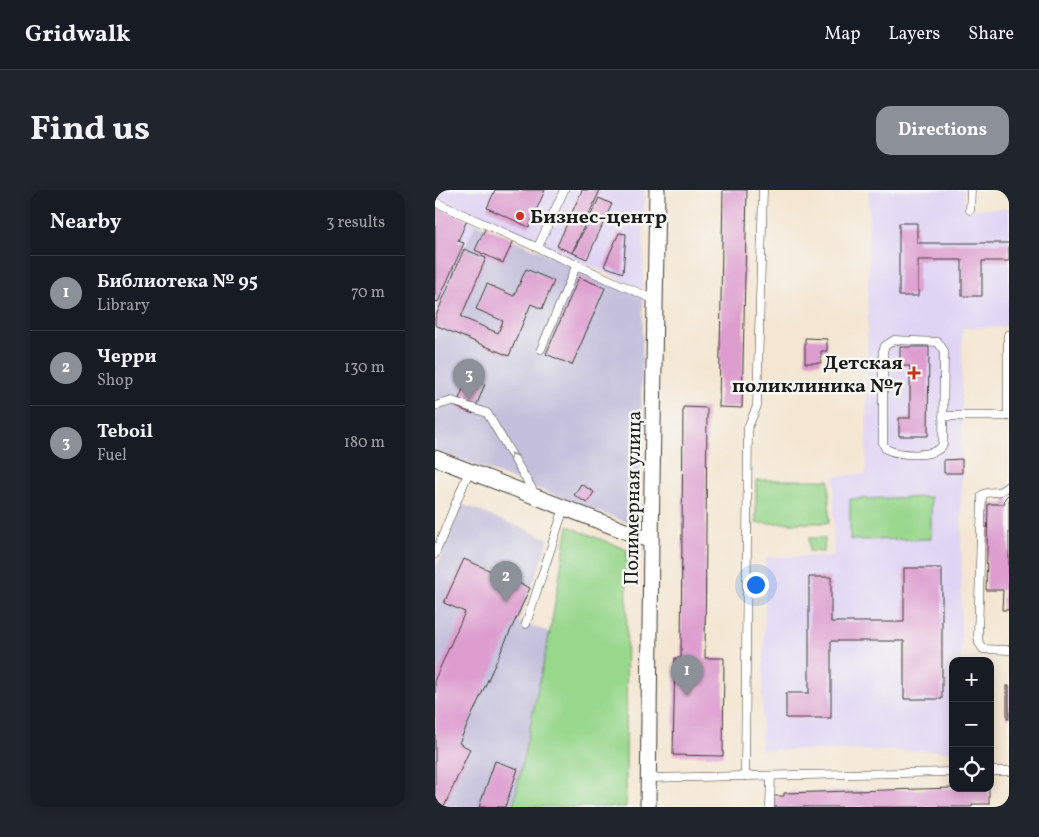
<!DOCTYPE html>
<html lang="en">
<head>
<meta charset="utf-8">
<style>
	:root { --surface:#171b24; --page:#20242c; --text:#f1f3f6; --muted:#9ea1a6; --line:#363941; --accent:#8c9099 }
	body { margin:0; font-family:Vollkorn,serif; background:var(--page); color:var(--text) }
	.controls { position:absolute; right:15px; bottom:15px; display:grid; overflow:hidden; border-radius:10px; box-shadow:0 2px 12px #0003 }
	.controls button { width:45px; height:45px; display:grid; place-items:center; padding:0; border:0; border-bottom:1px solid var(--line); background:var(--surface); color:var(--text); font:25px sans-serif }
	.you { position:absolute; left:320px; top:394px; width:18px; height:18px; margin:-12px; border:4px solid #fff; border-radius:50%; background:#1a73e8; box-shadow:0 0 0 8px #1a73e833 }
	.badge { display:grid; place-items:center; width:32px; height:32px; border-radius:50%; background:var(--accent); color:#fff; font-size:16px; font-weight:700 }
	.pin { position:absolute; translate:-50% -41px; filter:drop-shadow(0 1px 2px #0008) }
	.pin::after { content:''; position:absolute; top:26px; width:18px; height:15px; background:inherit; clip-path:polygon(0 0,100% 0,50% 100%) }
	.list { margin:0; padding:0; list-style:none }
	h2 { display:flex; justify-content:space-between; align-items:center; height:65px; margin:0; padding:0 20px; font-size:21px }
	h2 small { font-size:16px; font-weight:400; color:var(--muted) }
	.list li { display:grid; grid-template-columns:32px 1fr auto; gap:15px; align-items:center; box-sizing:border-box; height:75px; padding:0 20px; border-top:1px solid var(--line) }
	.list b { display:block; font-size:19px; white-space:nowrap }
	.list p { margin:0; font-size:16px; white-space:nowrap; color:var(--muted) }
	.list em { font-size:16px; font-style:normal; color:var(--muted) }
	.icon { flex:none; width:28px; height:28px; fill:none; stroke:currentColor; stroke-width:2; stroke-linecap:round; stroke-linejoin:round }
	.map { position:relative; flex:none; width:574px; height:617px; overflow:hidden; border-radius:15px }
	header { display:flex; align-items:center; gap:30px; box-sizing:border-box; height:70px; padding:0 25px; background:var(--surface); border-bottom:1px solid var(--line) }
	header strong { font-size:24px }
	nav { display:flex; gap:28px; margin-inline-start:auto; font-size:18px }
	.intro { display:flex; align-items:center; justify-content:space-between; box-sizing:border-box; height:120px; padding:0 30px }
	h1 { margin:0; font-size:35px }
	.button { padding:12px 22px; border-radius:15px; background:var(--accent); color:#fff; font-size:18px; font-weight:700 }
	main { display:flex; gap:30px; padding:0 30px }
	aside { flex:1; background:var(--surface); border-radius:15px; box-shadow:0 2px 12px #0003 }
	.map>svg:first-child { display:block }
	.built { fill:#e0d4f4 }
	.industrial { fill:#c4c0db }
	.green { fill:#99d78d; stroke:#5a7a54 }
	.building { fill:#dd9dcf }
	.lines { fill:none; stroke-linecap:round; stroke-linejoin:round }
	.service-casing { stroke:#3c3a37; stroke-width:9 }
	.minor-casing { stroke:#3c3a37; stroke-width:17 }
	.service { stroke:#fff; stroke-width:8 }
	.minor { stroke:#fff; stroke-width:15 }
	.oneway { stroke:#999 }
	.poi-dot { fill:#c8321e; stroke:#f6f6f2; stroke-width:2 }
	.labels { text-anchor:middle; stroke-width:5; stroke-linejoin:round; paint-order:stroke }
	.poi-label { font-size:20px; font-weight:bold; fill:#1c1c1c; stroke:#f6f6f2; text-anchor:start }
	.street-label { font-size:20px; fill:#1c1c1c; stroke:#f6f6f2 }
</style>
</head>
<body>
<header>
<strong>Gridwalk</strong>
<nav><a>Map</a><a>Layers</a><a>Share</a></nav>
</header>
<div class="intro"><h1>Find us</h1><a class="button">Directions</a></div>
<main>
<aside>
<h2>Nearby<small>3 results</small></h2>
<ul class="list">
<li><span class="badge">1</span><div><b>Библиотека № 95</b><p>Library</p></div><em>70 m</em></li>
<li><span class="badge">2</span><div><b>Черри</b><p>Shop</p></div><em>130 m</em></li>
<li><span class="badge">3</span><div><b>Teboil</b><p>Fuel</p></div><em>180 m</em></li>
</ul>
</aside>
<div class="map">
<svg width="574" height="617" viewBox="0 0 574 617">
	<rect width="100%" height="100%" fill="#f6f6f2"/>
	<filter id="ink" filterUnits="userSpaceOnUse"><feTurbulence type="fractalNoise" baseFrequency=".02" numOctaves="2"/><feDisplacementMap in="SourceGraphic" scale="10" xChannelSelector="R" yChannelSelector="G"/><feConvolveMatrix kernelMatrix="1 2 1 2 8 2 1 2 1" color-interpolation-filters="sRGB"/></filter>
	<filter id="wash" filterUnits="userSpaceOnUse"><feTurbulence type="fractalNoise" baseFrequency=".0096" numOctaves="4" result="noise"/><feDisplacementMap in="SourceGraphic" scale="20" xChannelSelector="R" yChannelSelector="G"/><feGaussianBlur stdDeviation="1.12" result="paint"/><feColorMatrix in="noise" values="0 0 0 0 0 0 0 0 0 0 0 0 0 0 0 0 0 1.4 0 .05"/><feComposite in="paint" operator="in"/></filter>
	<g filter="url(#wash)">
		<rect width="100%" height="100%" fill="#f4e6d2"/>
		<g class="built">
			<polygon points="0,0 209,0 208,99 0,8"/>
			<polygon points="434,0 529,0 529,20 574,18 574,137 527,138 526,471 518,471 518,561 326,560 331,367 398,366 399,286 431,284"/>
			<polygon points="0,15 41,33 0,124"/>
		</g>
		<g class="industrial">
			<polygon points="41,33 208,107 205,321 191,332 0,260 0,124"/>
			<polygon points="27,314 114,349 83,432 115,442 78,617 0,617 0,380"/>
		</g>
		<g class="green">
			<rect x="321" y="290" width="73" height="43"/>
			<polygon points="496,307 496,349 415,350 415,309"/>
			<polygon points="133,336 192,360 191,617 78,617 115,442"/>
			<polygon points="374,348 390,348 389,362 374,361"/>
		</g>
		<g id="blocks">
			<g class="building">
				<polygon points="60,0 110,0 94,37 52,18"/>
				<polygon points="147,0 165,0 137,63 122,56"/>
				<polygon points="288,0 312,0 307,218 284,217"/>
				<polygon points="164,8 177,14 152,69 138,63"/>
				<polygon points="0,16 32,30 23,51 29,53 3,112 0,111"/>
				<polygon points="464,33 482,33 482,53 574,53 574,71 547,71 547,106 527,106 527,70 483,70 483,106 464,106"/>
				<polygon points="51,37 79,50 68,73 40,60"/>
				<polygon points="184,43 191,44 188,83 169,76"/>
				<polygon points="29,59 51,68 26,127 63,143 68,131 41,119 52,94 79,106 91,79 119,91 107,119 96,114 74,166 0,135 0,128"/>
				<polygon points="144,87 170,98 137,175 111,164"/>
				<polygon points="370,148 392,149 392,161 386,161 386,173 370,173"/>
				<polygon points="465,157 494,157 493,246 464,246 464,228 475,228 475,176 465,176"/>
				<polygon points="32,188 50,194 38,224 21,217"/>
				<polygon points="248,217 272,218 270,468 289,468 288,566 238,565 240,468 246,468"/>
				<polygon points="527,269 527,283 509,283 509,270"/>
				<polygon points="146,294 159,302 152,313 139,305"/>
				<polygon points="574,304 574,420 567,420 568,400 551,400 553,314 569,314 570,308"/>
				<polygon points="29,369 95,398 24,553 35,559 9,617 0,617 0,489 30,422 9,413"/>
				<polygon points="469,378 507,378 507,509 469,509 469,451 396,451 396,528 351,528 351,503 374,503 374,387 396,387 396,432 469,432"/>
				<rect x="572" y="496" width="2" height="33"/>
				<polygon points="60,571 83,579 70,617 44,617"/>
				<polygon points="518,598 554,598 554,614 537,614 537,617 338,617 338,606 349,606 349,603"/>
			</g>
		</g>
	</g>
	<g filter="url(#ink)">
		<use href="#blocks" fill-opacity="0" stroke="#3c3a37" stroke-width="1"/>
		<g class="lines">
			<g class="service-casing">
				<g id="service">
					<polyline points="0,12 220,110"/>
					<polyline points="535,20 536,0"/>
					<polyline points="103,57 129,0"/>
					<path d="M459,150L503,152L509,161L508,254C501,269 463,265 451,259L448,254V161L450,156Z"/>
					<polyline points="106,159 142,74"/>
					<polyline points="0,216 17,211 52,223 100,304"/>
					<polyline points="508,226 574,226"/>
					<polyline points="573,226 573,145"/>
					<path d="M574,295C562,307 557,299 547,305L543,446L544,453L548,459L574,460"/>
					<polyline points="0,364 34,281"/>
					<polyline points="91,434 129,318"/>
					<polyline points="555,581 574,581"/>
					<polyline points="310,586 313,237 322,216 328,0"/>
					<polyline points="213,588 518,582"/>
					<polyline points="335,617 336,586"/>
				</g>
			</g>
			<g class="minor-casing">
				<g id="minor">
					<polyline points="0,268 216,351"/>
					<polyline points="213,617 216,351 222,0"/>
				</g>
			</g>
			<use href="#service" class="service"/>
			<use href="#minor" class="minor"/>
		</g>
		<defs><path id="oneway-chevron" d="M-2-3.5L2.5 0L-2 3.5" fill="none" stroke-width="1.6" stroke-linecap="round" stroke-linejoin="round" transform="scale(1.25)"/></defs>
		<use class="oneway" href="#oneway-chevron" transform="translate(78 266) rotate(-121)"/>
	</g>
	<g class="poi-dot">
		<circle cx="85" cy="26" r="5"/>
		<path d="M476.5 175.5h5v5h5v5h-5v5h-5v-5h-5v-5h5z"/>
	</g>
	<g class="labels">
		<g class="poi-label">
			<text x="95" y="33">Бизнес-центр</text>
			<text x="468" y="179" text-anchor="end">Детская<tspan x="468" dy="23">поликлиника №7</tspan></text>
		</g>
		<g class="street-label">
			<text transform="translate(197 308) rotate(-89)" y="7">Полимерная улица</text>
		</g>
	</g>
</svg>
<div class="controls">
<button>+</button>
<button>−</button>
<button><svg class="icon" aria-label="locate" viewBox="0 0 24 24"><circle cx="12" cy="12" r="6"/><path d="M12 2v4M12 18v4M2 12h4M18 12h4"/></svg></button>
</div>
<div class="you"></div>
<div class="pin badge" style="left:252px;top:506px">1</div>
<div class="pin badge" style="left:71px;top:412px">2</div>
<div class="pin badge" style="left:34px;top:210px">3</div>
</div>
</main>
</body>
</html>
